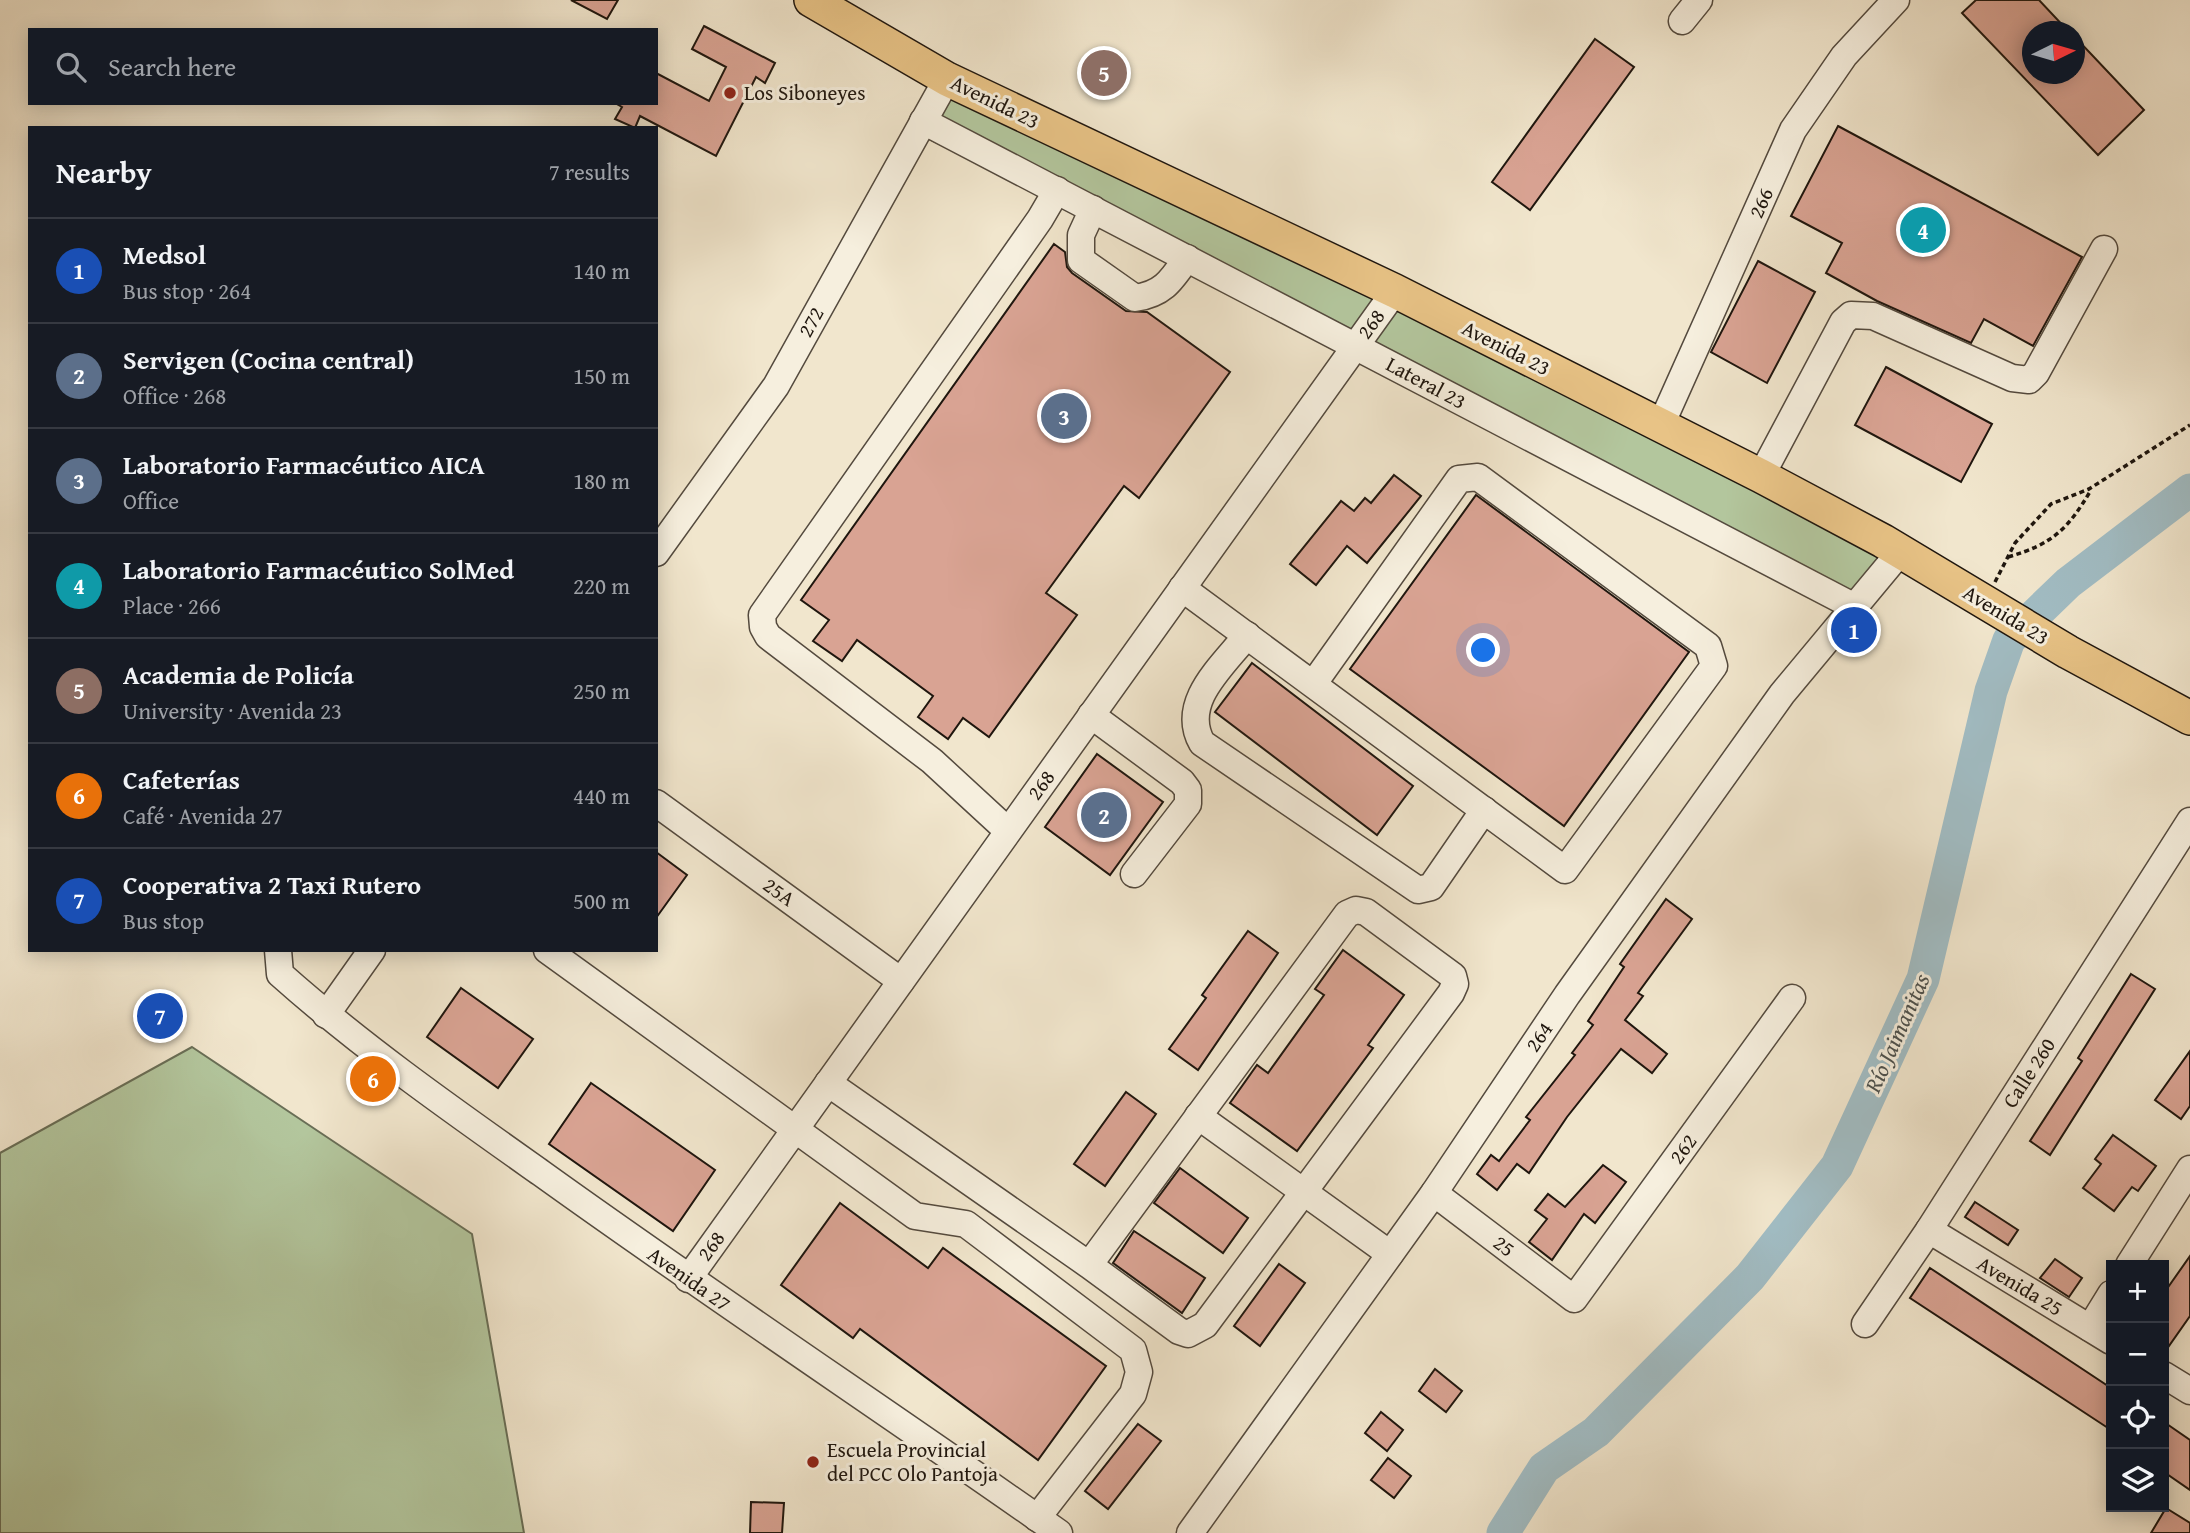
<!DOCTYPE html>
<html lang="en">
<head>
<meta charset="utf-8">
<style>
	:root { --surface:#171b24; --page:#242831; --text:#f1f3f6; --muted:#9ea1a6; --line:#363941; --accent:#b45309 }
	body { margin:0; font-family:"Gentium Book Plus",serif; background:var(--page); color:var(--text) }
	.controls { position:absolute; right:21px; bottom:21px; display:grid; overflow:hidden; border-radius:0px; box-shadow:0 4px 18px #0003 }
	.controls button { width:63px; height:63px; display:grid; place-items:center; padding:0; border:0; border-bottom:2px solid var(--line); background:var(--surface); color:var(--text); font:35px sans-serif }
	.compass { position:absolute; left:2022px; top:21px; width:63px; height:63px; border-radius:50%; background:var(--surface); box-shadow:0 4px 18px #0003; rotate:85deg }
	.you { position:absolute; left:1484px; top:651px; width:24px; height:24px; margin:-18px; border:5px solid #fff; border-radius:50%; background:#1a73e8; box-shadow:0 0 0 10px #1a73e833 }
	.badge { display:grid; place-items:center; width:46px; height:46px; border-radius:50%; background:var(--accent); color:#fff; font-size:23px; font-weight:700 }
	.pin { position:absolute; translate:-50% -50%; border:4px solid #fff; box-shadow:0 2px 7px #0006 }
	.list { margin:0; padding:0; list-style:none }
	h2 { display:flex; justify-content:space-between; align-items:center; height:91px; margin:0; padding:0 28px; font-size:30px }
	h2 small { font-size:23px; font-weight:400; color:var(--muted) }
	.list li { display:grid; grid-template-columns:46px 1fr auto; gap:21px; align-items:center; box-sizing:border-box; height:105px; padding:0 28px; border-top:2px solid var(--line) }
	.list b { display:block; font-size:26px; white-space:nowrap }
	.list p { margin:0; font-size:23px; white-space:nowrap; color:var(--muted) }
	.list em { font-size:23px; font-style:normal; color:var(--muted) }
	.icon { flex:none; width:38px; height:38px; fill:none; stroke:currentColor; stroke-width:2; stroke-linecap:round; stroke-linejoin:round }
	.map { position:relative; flex:none; width:2190px; height:1533px; overflow:hidden }
	.search { position:absolute; background:var(--surface); box-shadow:0 4px 18px #0003; left:28px; top:28px; width:630px; height:77px; display:flex; align-items:center; gap:18px; box-sizing:border-box; padding:0 24px; border-radius:0px; color:var(--muted); font-size:26px }
	.panel { position:absolute; background:var(--surface); box-shadow:0 4px 18px #0003; left:28px; top:126px; width:630px; height:826px; border-radius:0px }
	.map>svg:first-child { display:block }
	.green { fill:#b3c69d; stroke:#696e56; stroke-width:2 }
	.lines { fill:none; stroke-linecap:round; stroke-linejoin:round }
	.river { stroke:#a1bcc3; stroke-width:33 }
	.building { fill:#d9a393; stroke:#1f160e; stroke-width:2 }
	.minor-casing { stroke:#544a3e; stroke-width:29 }
	.major-casing { stroke:#1f160e; stroke-width:36 }
	.path { stroke:#1f160e; stroke-width:3.5; stroke-dasharray:5 3.5; stroke-linecap:butt }
	.minor { stroke:#f6efde; stroke-width:26 }
	.major { stroke:#e8c386; stroke-width:33 }
	.poi-dot { fill:#8f2418; stroke:#f6efde; stroke-width:2.5 }
	.labels { text-anchor:middle; stroke-width:6; stroke-linejoin:round; paint-order:stroke }
	.poi-label { font-size:21px; fill:#1f160e; stroke:#f6efde; text-anchor:start }
	.street-label { font-size:21px; fill:#1f160e; stroke:#f6efde }
	.water-label { font-size:23px; font-style:italic; fill:#4c504d; stroke:#f6efde }
</style>
</head>
<body>
<div class="map">
<svg width="2190" height="1533" viewBox="0 0 2190 1533">
	<rect width="100%" height="100%" fill="#f1e6cd"/>
	<filter id="stains"><feTurbulence type="fractalNoise" baseFrequency=".00286" numOctaves="4"/><feColorMatrix values="0 0 0 0 .2 0 0 0 0 .09 0 0 0 0 .02 0 0 0 .5 -.17"/></filter>
	<radialGradient id="worn" r=".72"><stop offset=".6" stop-color="#630" stop-opacity="0"/><stop offset="1" stop-color="#630" stop-opacity=".3"/></radialGradient>
	<g class="green">
		<polygon points="947,79 1899,552 1859,601 921,135"/>
		<polygon points="192,1047 472,1234 524,1533 0,1533 0,1153"/>
	</g>
	<g class="lines">
		<polyline class="river" points="1503,1533 1544,1468 1596,1432 1750,1277 1837,1166 1923,979 1991,691 2009,640 2068,583 2190,490"/>
	</g>
	<g class="building">
		<polygon points="571,0 618,0 607,19"/>
		<polygon points="1976,0 2039,0 2069,32 2033,32 2033,74 2075,74 2075,37 2144,110 2098,155 1962,13"/>
		<polygon points="704,26 775,63 765,83 756,77 716,156 640,116 635,128 615,119 622,107 615,103 656,103 656,73 709,101 726,67 692,49"/>
		<polygon points="1595,39 1634,67 1530,210 1492,182"/>
		<polygon points="1838,126 2082,257 2033,346 1984,319 1971,343 1877,301 1826,273 1842,243 1791,216"/>
		<polygon points="1054,244 1065,252 1067,267 1072,273 1126,311 1147,312 1230,372 1139,498 1124,486 1046,593 1077,615 989,737 963,718 948,739 918,717 933,696 857,640 842,661 813,641 829,620 801,600"/>
		<polygon points="1758,261 1815,292 1767,383 1711,352"/>
		<polygon points="1886,367 1992,424 1961,482 1855,425"/>
		<polygon points="1394,475 1421,496 1367,563 1347,546 1316,585 1290,564 1341,501 1354,511 1365,498 1371,503"/>
		<polygon points="1476,495 1689,652 1564,826 1350,669"/>
		<polygon points="1252,663 1413,786 1377,835 1215,712"/>
		<polygon points="1097,754 1163,802 1110,875 1045,827"/>
		<polygon points="656,852 687,875 656,918"/>
		<polygon points="1666,899 1692,919 1638,993 1643,996 1625,1020 1667,1054 1652,1073 1621,1049 1567,1117 1529,1173 1517,1164 1497,1190 1477,1174 1491,1155 1499,1161 1530,1120 1526,1117 1575,1055 1572,1053 1593,1025 1588,1021 1624,967 1620,964"/>
		<polygon points="1248,931 1278,953 1198,1070 1169,1049 1206,998 1202,995"/>
		<polygon points="1343,950 1404,995 1368,1045 1373,1048 1297,1151 1230,1103 1257,1065 1268,1073 1324,995 1315,989"/>
		<polygon points="2131,974 2155,989 2050,1155 2030,1141 2082,1061 2078,1058"/>
		<polygon points="461,988 533,1039 498,1088 427,1037"/>
		<polygon points="2190,1051 2190,1106 2181,1119 2155,1100"/>
		<polygon points="591,1083 715,1170 673,1231 549,1144"/>
		<polygon points="1126,1092 1156,1114 1105,1186 1074,1164"/>
		<polygon points="2113,1135 2156,1166 2138,1191 2132,1187 2114,1211 2083,1188 2101,1164 2095,1159"/>
		<polygon points="1603,1165 1626,1182 1595,1223 1584,1214 1552,1260 1529,1242 1547,1219 1535,1210 1548,1194 1565,1207"/>
		<polygon points="1180,1168 1248,1218 1223,1253 1154,1203"/>
		<polygon points="1975,1202 2018,1230 2008,1245 1965,1217"/>
		<polygon points="840,1203 928,1268 943,1248 1106,1366 1038,1460 860,1329 853,1338 781,1285"/>
		<polygon points="1134,1231 1205,1278 1182,1313 1113,1263"/>
		<polygon points="2190,1256 2190,1316 2164,1353 2164,1293"/>
		<polygon points="2055,1259 2082,1278 2069,1297 2040,1278"/>
		<polygon points="1279,1264 1305,1283 1260,1346 1234,1326"/>
		<polygon points="1930,1268 2111,1388 2111,1430 1910,1298"/>
		<polygon points="1435,1369 1462,1391 1446,1412 1419,1391"/>
		<polygon points="1381,1412 1403,1430 1387,1451 1365,1433"/>
		<polygon points="2164,1422 2190,1440 2190,1490 2164,1472"/>
		<polygon points="1138,1424 1161,1441 1108,1509 1085,1491"/>
		<polygon points="1388,1458 1411,1476 1394,1498 1371,1480"/>
		<polygon points="751,1502 784,1503 782,1533 750,1533"/>
		<polygon points="2166,1508 2190,1523 2190,1533 2151,1533"/>
	</g>
	<g class="lines">
		<g class="minor-casing">
			<g id="minor">
				<polyline points="1682,21 1699,0"/>
				<polyline points="923,121 1853,606"/>
				<path d="M1093,209L1081,235V260L1135,298C1163,294 1171,281 1187,258"/>
				<polyline points="1660,427 1793,130 1844,56 1896,0"/>
				<polyline points="1761,476 1843,322 1851,315 1873,316 2012,378 2029,380 2036,373 2104,249"/>
				<polyline points="656,553 776,386 947,79"/>
				<polyline points="1182,588 1565,870 1714,666 1708,646 1478,477 1459,479 1314,683"/>
				<path d="M1247,635C1223,666 1179,702 1202,743L1418,890L1431,887L1484,810"/>
				<polyline points="1091,715 1182,782 1188,790 1188,804 1134,874"/>
				<polyline points="656,803 901,981"/>
				<polyline points="1008,831 932,761 768,636 763,627 762,615 1040,219 1057,190"/>
				<path d="M278,950L280,974C362,1047 452,1110 541,1173C712,1296 887,1412 1059,1533"/>
				<polyline points="547,950 915,1216 966,1224 1133,1350 1139,1372 1133,1394 1037,1518"/>
				<polyline points="326,1015 372,950"/>
				<polyline points="828,1083 1089,1265 1179,1331 1188,1334 1205,1325 1451,993 1455,984 1453,976 1366,912 1356,910 1347,914 1089,1265"/>
				<polyline points="1198,1116 1390,1254"/>
				<polyline points="1434,1193 1574,1299 1792,998"/>
				<polyline points="1929,1230 2111,1341"/>
				<polyline points="2129,1265 2190,1169"/>
				<polyline points="688,1279 1395,291"/>
				<polyline points="1865,1324 1929,1230 2190,821"/>
				<polyline points="2090,1328 2111,1294"/>
				<polyline points="2164,1375 2190,1391"/>
				<polyline points="1190,1533 1434,1193 1567,995 1782,694 1901,551"/>
			</g>
		</g>
		<g class="major-casing">
			<polyline id="major" points="811,0 947,79 1395,291 1761,476 1883,541 2068,652 2190,718"/>
		</g>
		<g class="path">
			<path d="M2008,557C2053,544 2068,529 2091,490"/>
			<polyline points="1995,582 2015,543 2051,504 2089,489 2190,425"/>
		</g>
		<use href="#minor" class="minor"/>
		<use href="#major" class="major"/>
	</g>
	<g class="poi-dot">
		<circle cx="730" cy="93" r="7"/>
		<circle cx="813" cy="1462" r="7"/>
	</g>
	<g class="labels">
		<g class="poi-label">
			<text x="744" y="100">Los Siboneyes</text>
			<text x="827" y="1457">Escuela Provincial<tspan x="827" dy="24">del PCC Olo Pantoja</tspan></text>
		</g>
		<g class="street-label">
			<text transform="translate(995 102) rotate(26)" y="7">Avenida 23</text>
			<text transform="translate(1761 203) rotate(-66)" y="7">266</text>
			<text transform="translate(811 322) rotate(-61)" y="7">272</text>
			<text transform="translate(1371 324) rotate(-54)" y="7">268</text>
			<text transform="translate(1506 348) rotate(27)" y="7">Avenida 23</text>
			<text transform="translate(1426 383) rotate(28)" y="7">Lateral 23</text>
			<text transform="translate(2006 615) rotate(31)" y="7">Avenida 23</text>
			<text transform="translate(1041 785) rotate(-54)" y="7">268</text>
			<text transform="translate(779 892) rotate(36)" y="7">25A</text>
			<text transform="translate(1539 1037) rotate(-56)" y="7">264</text>
			<text transform="translate(2029 1073) rotate(-57)" y="7">Calle 260</text>
			<text transform="translate(1683 1149) rotate(-54)" y="7">262</text>
			<text transform="translate(711 1246) rotate(-54)" y="7">268</text>
			<text transform="translate(1504 1246) rotate(37)" y="7">25</text>
			<text transform="translate(689 1279) rotate(35)" y="7">Avenida 27</text>
			<text transform="translate(2020 1286) rotate(31)" y="7">Avenida 25</text>
		</g>
		<g class="water-label">
			<text transform="translate(1897 1033) rotate(-66)" y="8">Río Jaimanitas</text>
		</g>
	</g>
	<rect width="100%" height="100%" filter="url(#stains)"/>
	<rect width="100%" height="100%" fill="url(#worn)"/>
</svg>
<div class="controls">
<button>+</button>
<button>−</button>
<button><svg class="icon" aria-label="locate" viewBox="0 0 24 24"><circle cx="12" cy="12" r="6"/><path d="M12 2v4M12 18v4M2 12h4M18 12h4"/></svg></button>
<button><svg class="icon" aria-label="layers" viewBox="0 0 24 24"><path d="M12 4l9 5-9 5-9-5zM3 14l9 5 9-5"/></svg></button>
</div>
<svg class="compass" viewBox="-18 -18 36 36"><path d="M0-13l5 13h-10z" fill="#e53935"/><path d="M0 13l5-13h-10z" fill="#9ea1a6"/></svg>
<div class="you"></div>
<div class="pin badge" style="left:1854px;top:630px;background:#1a4fb4">1</div>
<div class="pin badge" style="left:1104px;top:815px;background:#5c6f8a">2</div>
<div class="pin badge" style="left:1064px;top:416px;background:#5c6f8a">3</div>
<div class="pin badge" style="left:1923px;top:230px;background:#0f9aa8">4</div>
<div class="pin badge" style="left:1104px;top:73px;background:#8d6e63">5</div>
<div class="pin badge" style="left:373px;top:1079px;background:#e8710a">6</div>
<div class="pin badge" style="left:160px;top:1016px;background:#1a4fb4">7</div>
<div class="search"><svg class="icon" aria-label="search" viewBox="0 0 24 24"><circle cx="10" cy="10" r="6"/><path d="M15 15l6 6"/></svg>Search here</div>
<section class="panel">
<h2>Nearby<small>7 results</small></h2>
<ul class="list">
<li><span class="badge" style="background:#1a4fb4">1</span><div><b>Medsol</b><p>Bus stop · 264</p></div><em>140 m</em></li>
<li><span class="badge" style="background:#5c6f8a">2</span><div><b>Servigen (Cocina central)</b><p>Office · 268</p></div><em>150 m</em></li>
<li><span class="badge" style="background:#5c6f8a">3</span><div><b>Laboratorio Farmacéutico AICA</b><p>Office</p></div><em>180 m</em></li>
<li><span class="badge" style="background:#0f9aa8">4</span><div><b>Laboratorio Farmacéutico SolMed</b><p>Place · 266</p></div><em>220 m</em></li>
<li><span class="badge" style="background:#8d6e63">5</span><div><b>Academia de Policía</b><p>University · Avenida 23</p></div><em>250 m</em></li>
<li><span class="badge" style="background:#e8710a">6</span><div><b>Cafeterías</b><p>Café · Avenida 27</p></div><em>440 m</em></li>
<li><span class="badge" style="background:#1a4fb4">7</span><div><b>Cooperativa 2 Taxi Rutero</b><p>Bus stop</p></div><em>500 m</em></li>
</ul>
</section>
</div>
</body>
</html>
